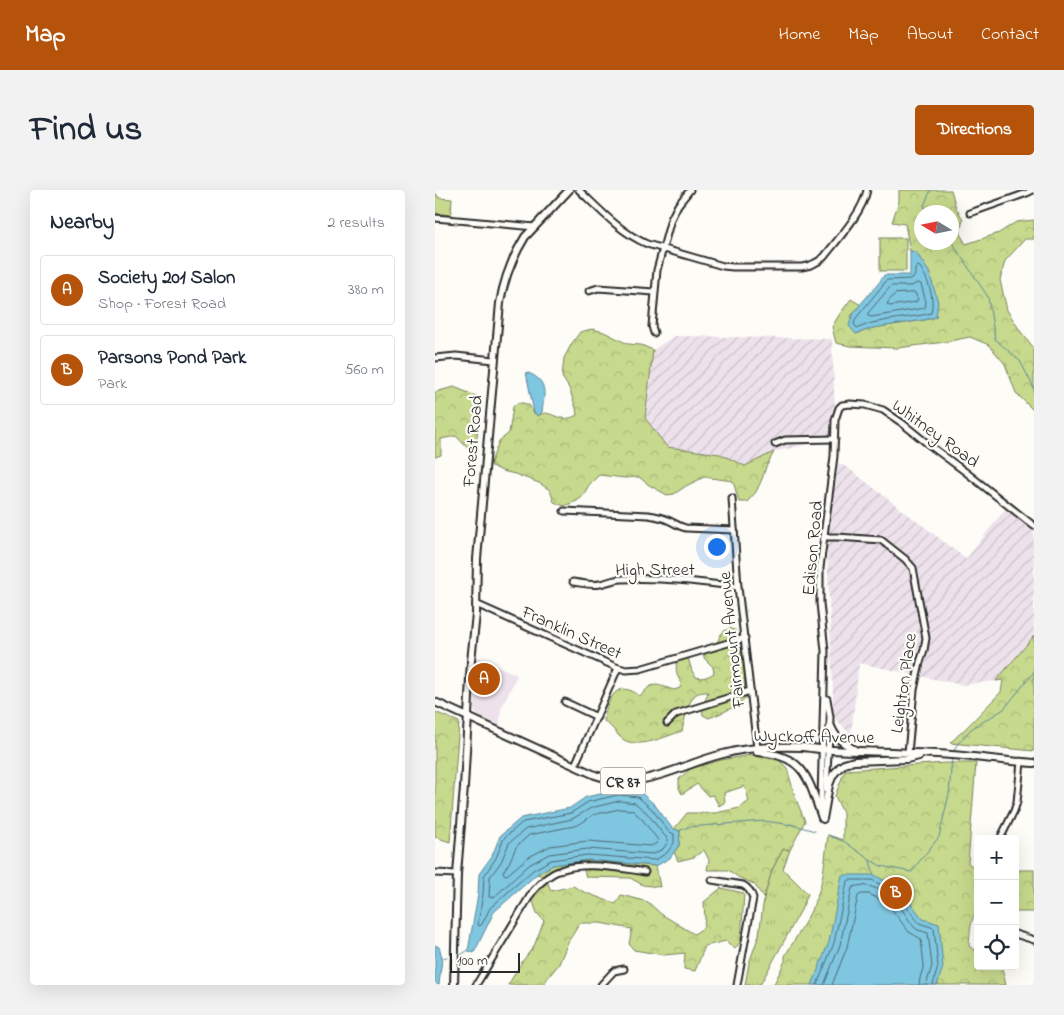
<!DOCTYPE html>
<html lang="en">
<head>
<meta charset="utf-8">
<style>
	:root { --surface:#fff; --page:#f2f2f3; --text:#1f2937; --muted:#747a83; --line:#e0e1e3; --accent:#b45309 }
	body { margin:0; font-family:"Indie Flower",sans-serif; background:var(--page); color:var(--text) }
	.controls { position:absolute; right:15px; bottom:15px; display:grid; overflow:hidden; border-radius:5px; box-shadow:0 5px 20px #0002 }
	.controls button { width:45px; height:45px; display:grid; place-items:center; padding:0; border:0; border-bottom:1px solid var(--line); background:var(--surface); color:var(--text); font:25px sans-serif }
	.compass { position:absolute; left:479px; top:15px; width:45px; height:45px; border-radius:50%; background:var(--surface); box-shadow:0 5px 20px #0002; rotate:280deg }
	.scale { position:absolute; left:15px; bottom:12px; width:70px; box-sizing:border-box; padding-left:5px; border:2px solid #2b2b2b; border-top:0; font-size:14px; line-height:18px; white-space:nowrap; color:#2b2b2b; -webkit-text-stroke:4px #fdfcf7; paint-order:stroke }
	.you { position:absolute; left:281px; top:356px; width:18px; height:18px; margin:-12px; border:4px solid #fff; border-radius:50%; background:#1a73e8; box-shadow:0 0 0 8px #1a73e833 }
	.badge { display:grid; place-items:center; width:32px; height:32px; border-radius:50%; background:var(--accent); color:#fff; font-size:16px; font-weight:700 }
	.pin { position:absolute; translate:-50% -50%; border:2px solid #fff; box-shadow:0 1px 5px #0006 }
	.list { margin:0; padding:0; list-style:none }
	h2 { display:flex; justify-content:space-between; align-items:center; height:65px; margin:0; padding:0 20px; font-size:21px }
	h2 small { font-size:16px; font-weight:400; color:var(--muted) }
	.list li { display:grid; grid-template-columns:32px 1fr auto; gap:15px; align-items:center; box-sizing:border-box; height:70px; margin:0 10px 10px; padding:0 10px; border:1px solid var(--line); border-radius:5px }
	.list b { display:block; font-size:19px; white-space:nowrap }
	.list p { margin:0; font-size:16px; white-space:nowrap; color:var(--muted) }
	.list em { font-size:16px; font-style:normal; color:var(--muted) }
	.icon { flex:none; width:28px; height:28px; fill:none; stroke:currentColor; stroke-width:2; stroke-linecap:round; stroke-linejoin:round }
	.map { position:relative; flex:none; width:599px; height:795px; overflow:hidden; border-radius:5px }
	header { display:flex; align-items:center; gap:30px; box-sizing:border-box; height:70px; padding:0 25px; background:var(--accent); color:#fff }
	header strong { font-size:24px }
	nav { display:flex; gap:28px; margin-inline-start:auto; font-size:18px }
	.intro { display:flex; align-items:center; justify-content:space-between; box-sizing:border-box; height:120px; padding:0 30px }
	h1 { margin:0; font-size:35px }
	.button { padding:12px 22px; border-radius:5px; background:var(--accent); color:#fff; font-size:18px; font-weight:700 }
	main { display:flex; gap:30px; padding:0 30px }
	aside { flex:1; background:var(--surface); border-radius:5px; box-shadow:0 5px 20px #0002 }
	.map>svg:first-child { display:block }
	.built { fill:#ede2eb }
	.industrial { fill:url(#industrial-furrows) }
	.grass { fill:url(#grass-tufts); stroke:#79825c }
	.forest { fill:url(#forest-crowns); stroke:#79825c; fill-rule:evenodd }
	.water { fill:#7fc6e0; stroke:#5d8898 }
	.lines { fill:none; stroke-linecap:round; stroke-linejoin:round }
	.shore { stroke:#4d6973; stroke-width:1 }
	.stream { stroke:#5d8898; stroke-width:1 }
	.minor-casing { stroke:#2b2b2b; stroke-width:9 }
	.major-casing { stroke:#2b2b2b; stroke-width:10 }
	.minor { stroke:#fdfcf7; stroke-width:5 }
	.major { stroke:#fdfcf7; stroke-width:6 }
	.labels { text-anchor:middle; stroke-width:4.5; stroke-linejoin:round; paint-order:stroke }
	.shield { fill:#fdfcf7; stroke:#6a6a68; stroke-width:1 }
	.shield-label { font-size:16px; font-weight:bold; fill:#2b2b2b }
	.street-label { font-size:18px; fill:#2b2b2b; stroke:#fdfcf7 }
</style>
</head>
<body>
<header>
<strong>Map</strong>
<nav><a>Home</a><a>Map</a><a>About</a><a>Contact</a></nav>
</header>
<div class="intro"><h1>Find us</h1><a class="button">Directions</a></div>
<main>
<aside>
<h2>Nearby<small>2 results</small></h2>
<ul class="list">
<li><span class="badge">A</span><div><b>Society 201 Salon</b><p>Shop · Forest Road</p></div><em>380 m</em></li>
<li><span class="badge">B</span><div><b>Parsons Pond Park</b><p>Park</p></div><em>560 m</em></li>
</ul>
</aside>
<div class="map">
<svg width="599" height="795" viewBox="0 0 599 795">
	<defs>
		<pattern id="industrial-furrows" width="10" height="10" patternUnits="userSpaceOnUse" patternTransform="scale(1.25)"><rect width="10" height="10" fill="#ede2eb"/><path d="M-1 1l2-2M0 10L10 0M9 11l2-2" fill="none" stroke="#cbc2ca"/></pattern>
		<pattern id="grass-tufts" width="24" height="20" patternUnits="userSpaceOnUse" patternTransform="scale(1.25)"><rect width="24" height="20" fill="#c7d98d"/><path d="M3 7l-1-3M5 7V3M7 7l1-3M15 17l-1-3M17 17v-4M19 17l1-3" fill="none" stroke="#abba7a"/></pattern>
		<pattern id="forest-crowns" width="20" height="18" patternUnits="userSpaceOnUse" patternTransform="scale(1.25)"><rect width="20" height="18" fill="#c7d98d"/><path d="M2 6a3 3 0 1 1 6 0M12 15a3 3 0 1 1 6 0" fill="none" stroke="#abba7a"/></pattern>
	</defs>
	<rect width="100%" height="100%" fill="#fdfcf7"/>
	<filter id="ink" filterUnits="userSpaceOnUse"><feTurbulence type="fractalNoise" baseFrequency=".02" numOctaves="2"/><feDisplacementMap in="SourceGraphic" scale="10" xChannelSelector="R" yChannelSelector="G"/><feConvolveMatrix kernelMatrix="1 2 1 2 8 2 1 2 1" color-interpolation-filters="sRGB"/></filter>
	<g filter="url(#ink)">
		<polygon class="built" points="43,467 82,485 66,519 65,536 42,525 40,522 39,518"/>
		<g class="industrial">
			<polygon points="239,146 397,149 401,247 339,262 310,276 285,264 232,257 210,228 218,160"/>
			<polygon points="403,273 413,278 531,369 571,318 599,339 599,446 561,491 527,495 424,473 416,545 399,527 392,361 390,354"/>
		</g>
		<polygon class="grass" points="348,659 355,660 348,679 373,704 366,720 325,795 310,795 314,773 324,745 329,708 337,680"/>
		<g class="forest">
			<path d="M464,0H516L521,18L528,29L525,44L531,54L564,43L581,32L599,30V49H590L570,71L565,90L572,120L586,142L599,158V221L581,203L570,174L554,155L535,147L510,152L462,158L415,156L401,153L397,137L404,125L416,109L426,115L416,126L421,144L438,138L489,130L501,127L481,62L475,61L470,34L457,32L464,11ZM487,22H516V52H487Z"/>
			<polygon points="0,2 4,8 17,9 16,25 0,23"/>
			<rect x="445" y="48" width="26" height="33"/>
			<path d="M157,139L169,142L193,154L206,155L218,160L210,228L232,257L285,264L310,276L339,262L331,277L327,289L321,302L312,312H304L298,291L269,287L251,296L239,304L232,305L214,295L204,287L190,288L164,285L154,295L147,307L142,311L129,316L119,312L115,300L104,293L80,284L67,281L55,275L64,251L74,243L78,217L82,213H88L94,215L99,223L103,226C115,216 123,236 142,225L141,218L134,198L127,187L129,168L137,153L145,142Z"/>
			<polygon points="19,197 46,208 40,266 21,246 6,249 6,265 0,267 0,202"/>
			<path d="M295,438L301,441L303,455L310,473L311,480L309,493L311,507C302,517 287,523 274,528L268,525C266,515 271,511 273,502C269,502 264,502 260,505C253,512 249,532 247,541C231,546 206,559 189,550C184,547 182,543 178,539C175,536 172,533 169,531C170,519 177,494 194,500C198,501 202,504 205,506C208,504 211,499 214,497C222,492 231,498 239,500L245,498L246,492C240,484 241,477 242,468L248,464L253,468L257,481L261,487C268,489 272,487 279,483L278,477L269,468V462L271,456L278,455L283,451C285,444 288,441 295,438Z"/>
			<polygon points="599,446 599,561 515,553 531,538 566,502 568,490 561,491"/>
			<polygon points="0,522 24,532 15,652 0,647"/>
			<polygon points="316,565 342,568 352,578 360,607 370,631 355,660 348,659 337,680 329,708 319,694 303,687 293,680 272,680 274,670 269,660 259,667 243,671 239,662 244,656 245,641 239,639 252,623 280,623 305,618 314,611 310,596 289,603 290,612 284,616 278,605 273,606 262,594 247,604 244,598 244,589 255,579 286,570"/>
			<path d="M511,573H541L533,673L543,680V719C535,727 535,745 534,756L543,763V776H563L567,778L571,795H336L339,794L350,771V766C361,747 374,728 382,707C389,688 390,666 393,645L408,650V623L400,606L410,580Z"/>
			<polygon points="153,670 221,676 225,697 208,695 195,688 151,687 148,677 107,686 102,684 118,675"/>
			<rect x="580" y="680" width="19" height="42"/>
			<polygon points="112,691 116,701 138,696 149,702 181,714 186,705 213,712 226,724 259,744 268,738 270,730 269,712 286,698 309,703 306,751 300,759 291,751 270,756 260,781 249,779 250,763 229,765 199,760 194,754 197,739 165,733 145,733 133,752 124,774 111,790 110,795 73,795 87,772 99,756 109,731 102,723 97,709"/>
		</g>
		<g class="water">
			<path d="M475,61L481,62L494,82L503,112L501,127L489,130L438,138L421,144L414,136C418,116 439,103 449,85H475Z"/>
			<path d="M91,182C113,190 110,202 107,222L103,226L99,223Z"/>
			<polygon points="184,600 204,601 220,615 237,638 245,641 244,655 235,668 221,676 153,670 118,675 102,684 59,722 39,763 33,761 43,704 44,684 57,666 65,646 86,628 135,618 151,607"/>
			<polygon points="407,685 439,685 464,698 488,729 504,734 508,777 502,795 377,795 394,752"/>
			<polygon points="0,755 4,757 7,768 4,795 0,795"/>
		</g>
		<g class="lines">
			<g class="shore">
				<path d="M482,76L485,77C493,89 500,108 496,123L488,125L453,130L437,133L423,138L421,137L419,134L421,128L452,90L477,89C482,86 478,80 482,76Z"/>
				<polygon points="483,93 486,94 491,112 490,118 436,127 433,126 433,123 456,96 476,96"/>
				<polygon points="480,103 483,110 481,112 455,116 452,114 453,112 460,104"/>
				<polygon points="184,605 203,607 217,619 233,641 239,644 239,653 232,663 220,670 153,665 116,670 98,680 55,718 47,734 45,736 43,735 48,704 49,686 61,668 69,648 88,632 136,623 153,612"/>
				<polygon points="185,611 200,613 212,623 228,644 233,649 233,652 228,659 218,664 153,659 114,664 94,675 58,708 54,707 55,687 66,672 74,653 91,639 137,629 156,618"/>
				<polygon points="185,619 197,620 207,629 223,650 222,653 216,656 153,651 115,656 92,668 72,685 69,684 68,682 74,673 81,657 94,645 139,636 145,634 158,625"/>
				<polyline points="382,795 399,753 412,692 414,690 437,690 460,702 484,733 499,738 503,776 498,795"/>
				<path d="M389,795L405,755L417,698C427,691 449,700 457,708C466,716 472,728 479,737L483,740L493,743L497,776L491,795"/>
				<polyline points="397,795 412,757 423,706 426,704 434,704 452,713 474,742 486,749 489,775 485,788 484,795"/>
			</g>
			<g class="stream">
				<polyline points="492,22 489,15 496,0"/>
				<polyline points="516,51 553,107 560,149 585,171 599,198"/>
				<polyline points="519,562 521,556 536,539 569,519 599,482"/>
				<polyline points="244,641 253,637 329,631 358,635 380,641"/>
				<polyline points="393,645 410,652 435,670 446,676 476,682 504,647 514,604 517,568"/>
				<polyline points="435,671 439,685"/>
				<polyline points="24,766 32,761"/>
				<polyline points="7,768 12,767"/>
			</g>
			<g class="minor-casing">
				<g id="minor">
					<path d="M144,0C165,20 185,42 212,54L288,76L298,77H367C376,76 382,73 389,67C403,49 428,22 432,0"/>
					<polyline points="535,23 592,3 598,0"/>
					<polyline points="0,28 100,37"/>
					<polyline points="154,101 163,98 219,102"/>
					<polyline points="219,143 217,136 222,80 236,29 243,15 255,0"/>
					<polyline points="0,168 21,166 59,170"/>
					<polyline points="340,254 350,250 400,249"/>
					<polyline points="297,308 303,397 322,558"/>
					<path d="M129,321L213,325C221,326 229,328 235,331C241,334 245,337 251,338L299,340"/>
					<polyline points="389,347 402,347 446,350 470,369 478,378 491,448 489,460 485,472 479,500 473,563"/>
					<path d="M138,392C147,393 156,396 165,394C172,393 179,389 187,389C226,387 265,392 303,397"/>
					<polyline points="41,414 181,477 191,480 205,479 310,448"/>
					<polyline points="130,512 162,527"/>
					<polyline points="232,533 241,524 315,501"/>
					<polyline points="140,575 183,478"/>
					<polyline points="391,600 395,527 392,509"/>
					<polyline points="387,623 386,608 390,461 385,413 385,378 399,266 400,230 404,218 407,215 415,214 430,215 448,220 467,233 493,254 532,283 599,336"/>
					<polyline points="565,649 579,621 582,612 586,572"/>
					<polyline points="0,683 22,684"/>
					<path d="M277,690L308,695C314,698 316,702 318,708L302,795"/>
					<polyline points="580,744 599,750"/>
					<path d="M41,795L98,701C117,678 135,675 163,676C179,677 194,679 210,682"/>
					<polyline points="166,795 179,781 189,779"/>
				</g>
			</g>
			<g class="major-casing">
				<g id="major">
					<path d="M0,512L160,585C210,602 242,575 288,564C314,557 341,556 367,557C378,558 388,560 398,560C437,562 477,562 516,565C543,567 571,571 599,573"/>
					<path d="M395,534C401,550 408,553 422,561"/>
					<path d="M322,562C370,565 373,588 387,628"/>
					<polyline points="388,629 394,595 398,585 405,577 409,574 419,571 472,569 484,566"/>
					<path d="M19,795L22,684L29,597L36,471L41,424L42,369L65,113C69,89 77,68 90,47L134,0"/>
				</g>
			</g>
			<use href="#minor" class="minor"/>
			<use href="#major" class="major"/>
		</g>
	</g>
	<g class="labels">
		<rect class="shield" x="165.5" y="577.5" width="45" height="27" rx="4"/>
		<g class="shield-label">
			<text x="188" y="597">CR 87</text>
		</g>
		<g class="street-label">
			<text transform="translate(501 243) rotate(36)" y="6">Whitney Road</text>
			<text transform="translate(37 251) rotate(-85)" y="6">Forest Road</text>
			<text transform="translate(377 358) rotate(-85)" y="6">Edison Road</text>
			<text x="220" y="385">High Street</text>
			<text transform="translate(137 442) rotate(24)" y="6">Franklin Street</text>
			<text transform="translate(296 450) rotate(-96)" y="6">Fairmount Avenue</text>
			<text transform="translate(468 493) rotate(-82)" y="6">Leighton Place</text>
			<text transform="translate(379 546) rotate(1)" y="6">Wyckoff Avenue</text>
		</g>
	</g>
</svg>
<div class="controls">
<button>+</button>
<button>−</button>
<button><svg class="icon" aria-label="locate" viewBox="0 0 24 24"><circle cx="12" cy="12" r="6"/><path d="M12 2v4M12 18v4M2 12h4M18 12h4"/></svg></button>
</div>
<svg class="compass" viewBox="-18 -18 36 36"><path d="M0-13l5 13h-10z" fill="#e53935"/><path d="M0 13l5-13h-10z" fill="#747a83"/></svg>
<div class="scale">100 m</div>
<div class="you"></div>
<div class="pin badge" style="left:49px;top:489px">A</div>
<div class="pin badge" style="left:461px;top:703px">B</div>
</div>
</main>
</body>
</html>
